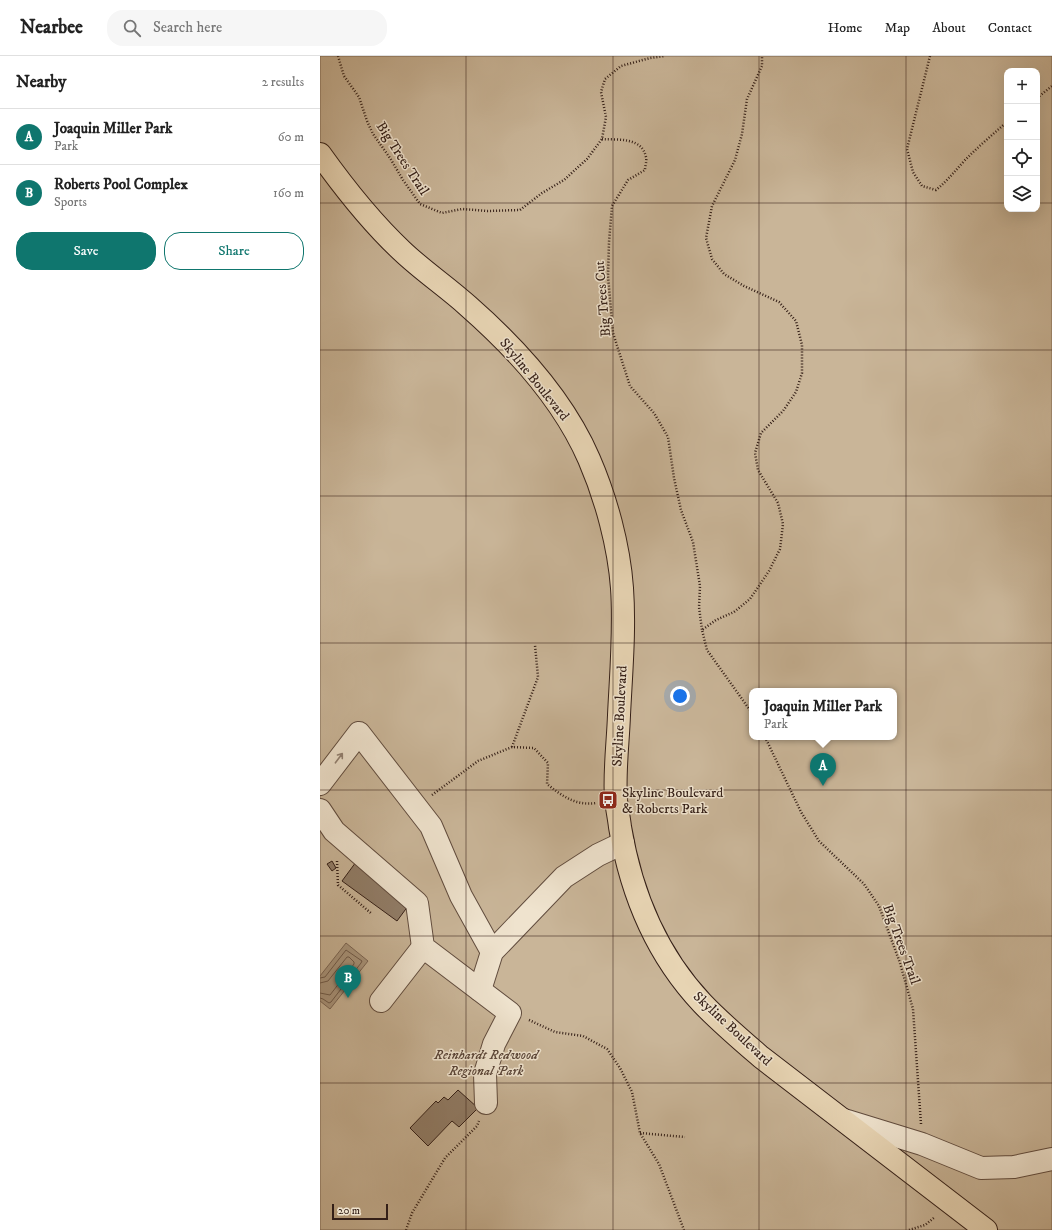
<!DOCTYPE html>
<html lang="en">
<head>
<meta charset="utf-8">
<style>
	:root { --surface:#fff; --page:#f6f6f6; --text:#222; --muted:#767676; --line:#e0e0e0; --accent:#0f766e }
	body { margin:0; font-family:"IM FELL DW Pica",serif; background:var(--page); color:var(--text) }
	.controls { position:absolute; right:12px; top:12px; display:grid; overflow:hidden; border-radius:8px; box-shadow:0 4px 16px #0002 }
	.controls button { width:36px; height:36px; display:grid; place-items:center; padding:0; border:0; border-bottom:1px solid var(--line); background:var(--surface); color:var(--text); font:20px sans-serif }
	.scale { position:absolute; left:12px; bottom:10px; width:56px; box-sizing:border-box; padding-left:4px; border:2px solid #341f17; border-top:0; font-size:11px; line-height:14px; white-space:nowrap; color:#341f17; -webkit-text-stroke:3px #efe3ce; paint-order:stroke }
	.you { position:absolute; left:360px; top:640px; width:14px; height:14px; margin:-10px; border:3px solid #fff; border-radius:50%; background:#1a73e8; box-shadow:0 0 0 6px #1a73e833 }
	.badge { display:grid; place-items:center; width:26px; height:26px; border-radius:50%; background:var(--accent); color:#fff; font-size:13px; font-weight:700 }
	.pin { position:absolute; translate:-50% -33px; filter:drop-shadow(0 1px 2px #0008) }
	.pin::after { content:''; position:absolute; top:21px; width:14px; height:12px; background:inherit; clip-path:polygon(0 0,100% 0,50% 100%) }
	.popup { position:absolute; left:429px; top:632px; width:148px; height:52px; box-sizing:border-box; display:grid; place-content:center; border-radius:8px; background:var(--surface); filter:drop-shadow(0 1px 3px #0005); font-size:13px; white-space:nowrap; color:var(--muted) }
	.popup b { font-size:15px; color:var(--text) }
	.popup::after { content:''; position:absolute; left:50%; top:100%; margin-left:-8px; border:8px solid transparent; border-top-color:var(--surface) }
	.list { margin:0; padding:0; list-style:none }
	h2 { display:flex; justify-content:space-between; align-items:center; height:52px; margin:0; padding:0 16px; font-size:17px }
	h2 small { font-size:13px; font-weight:400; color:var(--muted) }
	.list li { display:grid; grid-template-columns:26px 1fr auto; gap:12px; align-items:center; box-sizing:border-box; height:56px; padding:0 16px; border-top:1px solid var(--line) }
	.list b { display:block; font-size:15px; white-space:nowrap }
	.list p { margin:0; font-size:13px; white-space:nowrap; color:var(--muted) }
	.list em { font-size:13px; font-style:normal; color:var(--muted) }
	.actions { display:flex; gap:8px; padding:12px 16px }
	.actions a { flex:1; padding:9px 0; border:1px solid var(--accent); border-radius:16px; text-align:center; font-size:14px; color:var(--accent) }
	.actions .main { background:var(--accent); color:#fff }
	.icon { flex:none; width:22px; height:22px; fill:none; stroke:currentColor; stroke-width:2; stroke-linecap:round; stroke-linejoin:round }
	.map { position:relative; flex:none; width:732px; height:1174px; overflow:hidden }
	header { display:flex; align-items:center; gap:24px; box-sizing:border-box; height:56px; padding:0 20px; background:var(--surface); border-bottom:1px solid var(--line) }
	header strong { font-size:19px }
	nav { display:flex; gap:22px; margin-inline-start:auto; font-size:14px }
	.search { width:280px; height:36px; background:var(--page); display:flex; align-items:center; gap:10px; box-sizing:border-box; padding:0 14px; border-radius:16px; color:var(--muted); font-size:15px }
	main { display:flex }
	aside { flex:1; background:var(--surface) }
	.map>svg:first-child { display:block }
	.green { fill:#c9b598; stroke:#7e6a58; fill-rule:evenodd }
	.water { fill:#aa967e; stroke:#7b6655 }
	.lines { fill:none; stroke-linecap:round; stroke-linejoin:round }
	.shore { stroke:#6f5a4a; stroke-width:1 }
	.building { fill:#917d68; stroke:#341f17 }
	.minor-casing { stroke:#614c3e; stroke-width:24 }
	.major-casing { stroke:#341f17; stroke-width:24 }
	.path { stroke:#341f17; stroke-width:2.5; stroke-dasharray:1 2; stroke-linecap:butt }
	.minor { stroke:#efe3ce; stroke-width:22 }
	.major { stroke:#e7d4b3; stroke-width:22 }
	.oneway { stroke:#928172 }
	.grid { fill:none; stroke:#341f17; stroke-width:1; stroke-opacity:0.55 }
	.labels { text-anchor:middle; stroke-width:3; stroke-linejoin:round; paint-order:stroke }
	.street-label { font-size:14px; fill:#341f17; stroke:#efe3ce }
	.poi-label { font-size:14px; fill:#341f17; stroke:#efe3ce; text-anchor:start }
	.park-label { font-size:14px; font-style:italic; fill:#594437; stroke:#efe3ce }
</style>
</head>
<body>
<header>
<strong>Nearbee</strong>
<div class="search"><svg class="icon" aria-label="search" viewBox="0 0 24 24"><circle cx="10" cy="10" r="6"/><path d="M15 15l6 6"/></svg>Search here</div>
<nav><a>Home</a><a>Map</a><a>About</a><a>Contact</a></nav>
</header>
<main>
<aside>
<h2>Nearby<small>2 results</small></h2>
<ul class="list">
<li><span class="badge">A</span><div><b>Joaquin Miller Park</b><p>Park</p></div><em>60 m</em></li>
<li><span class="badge">B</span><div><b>Roberts Pool Complex</b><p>Sports</p></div><em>160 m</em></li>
</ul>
<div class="actions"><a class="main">Save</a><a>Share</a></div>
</aside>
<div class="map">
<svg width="732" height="1174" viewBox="0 0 732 1174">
	<rect width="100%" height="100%" fill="#e7d4b3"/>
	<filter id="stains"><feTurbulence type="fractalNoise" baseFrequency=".005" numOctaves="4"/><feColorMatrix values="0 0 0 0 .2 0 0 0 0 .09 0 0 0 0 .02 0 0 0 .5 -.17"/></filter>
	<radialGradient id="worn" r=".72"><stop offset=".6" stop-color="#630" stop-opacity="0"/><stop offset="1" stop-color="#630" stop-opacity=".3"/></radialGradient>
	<path class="green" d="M0,0H732V1174H0ZM687,15H717V153H687ZM432,635H574V681H432Z"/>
	<polygon class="water" points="26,887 48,905 10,953 0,945 0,920"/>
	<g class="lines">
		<g class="shore">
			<polyline points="0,922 5,921 26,894 42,905 41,907 11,946 9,947 3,943 0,942"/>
			<polyline points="0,927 8,925 27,901 29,901 34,906 34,908 10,939 0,937"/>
		</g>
	</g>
	<g class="building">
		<polygon points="12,805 16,812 12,815 7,808"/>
		<polygon points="36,806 91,846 77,865 22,825"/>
		<polygon points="138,1034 158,1052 139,1071 132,1065 108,1090 90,1072 116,1045 118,1047 124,1041 128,1044"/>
	</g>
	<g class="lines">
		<g class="minor-casing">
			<g id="minor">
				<polyline points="0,728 39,677 111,770 141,840 172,896"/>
				<polyline points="0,754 14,775 97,847 103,891 190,957 174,988 165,1018 166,1047"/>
				<polyline points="160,934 172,896 244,821 278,799 303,787"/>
				<polyline points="61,945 103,891"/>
				<polyline points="524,1064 602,1088 661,1112 694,1111 732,1103"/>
			</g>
		</g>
		<g class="major-casing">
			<path id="major" d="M0,98C25,133 51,166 82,195C103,215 127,231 148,250C197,293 243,343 269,403C286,442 299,490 302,532C305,574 301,617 299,659C298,687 294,717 296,744C297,753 299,762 300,771C311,837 335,897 382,947C400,966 420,983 441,1001L666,1174"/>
		</g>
		<g class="path">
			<polyline points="18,0 24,20 39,41 47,65 53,78 70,102 83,124 100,148 122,157 142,153 168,155 200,154 222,137 244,124 267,103 282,83 286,61 281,36 285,23 301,10 330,2 345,0"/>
			<path d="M610,0L587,93L593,116L602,130L616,134C628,124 635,115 645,104C658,91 673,78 687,66"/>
			<polyline points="717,42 732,30"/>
			<path d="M282,83C298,84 322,81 326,101C327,105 325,110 325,114L308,124L292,150L289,186L288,220L293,277L310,330L334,357L348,381L354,422L361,454L373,486L380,530L379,551L382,574"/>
			<polyline points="432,657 387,594 382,574 396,564 414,556 430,543 449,515 460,493 463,468 458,447 438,414 435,397 441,377 463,355 476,336 482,317 482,289 476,265 459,246 424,230 404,218 392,203 386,182 392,150 415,104 422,78 427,43 442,10 442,0"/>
			<polyline points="445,681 481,756 499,785 544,828 559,850 580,907 593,953 601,1068"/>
			<polyline points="192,691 218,621 215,589"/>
			<path d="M112,739L158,705L192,691L214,692L228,707L227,728C242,740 256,750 276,747"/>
			<polyline points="17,805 18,829 52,858"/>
			<polyline points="209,964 235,976 263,980 287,993 300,1012 312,1036 320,1077 339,1108 364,1174"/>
			<polyline points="320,1077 365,1081"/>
			<polyline points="86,1174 92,1157 125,1102 157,1070 159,1065"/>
			<polyline points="589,1174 605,1169 615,1161"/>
		</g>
		<use href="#minor" class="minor"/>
		<use href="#major" class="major"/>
	</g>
	<defs><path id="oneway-shaft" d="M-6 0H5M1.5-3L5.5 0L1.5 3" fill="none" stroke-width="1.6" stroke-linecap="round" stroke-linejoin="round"/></defs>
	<use class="oneway" href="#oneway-shaft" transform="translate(19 702) rotate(-53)"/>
	<path class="grid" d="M146,0V1174M293,0V1174M439,0V1174M586,0V1174M0,147H687M717,147H732M0,294H732M0,440H732M0,587H732M0,734H732M0,880H732M0,1027H732"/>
	<defs>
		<g id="bus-square" transform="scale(1)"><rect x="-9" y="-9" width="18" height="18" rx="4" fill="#8f2418" stroke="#efe3ce"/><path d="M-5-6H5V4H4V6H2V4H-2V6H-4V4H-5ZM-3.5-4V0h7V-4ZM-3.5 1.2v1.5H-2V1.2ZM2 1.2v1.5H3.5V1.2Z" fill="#fff"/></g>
	</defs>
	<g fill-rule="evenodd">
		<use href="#bus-square" x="288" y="744"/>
	</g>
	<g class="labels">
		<g class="street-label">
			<text transform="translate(83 102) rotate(57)" y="5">Big Trees Trail</text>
			<text transform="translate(282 243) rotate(-95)" y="5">Big Trees Cut</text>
			<text transform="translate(215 323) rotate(51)" y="5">Skyline Boulevard</text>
			<text transform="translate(299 660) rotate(-87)" y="5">Skyline Boulevard</text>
			<text transform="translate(582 888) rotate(70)" y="5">Big Trees Trail</text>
			<text transform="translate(413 972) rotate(43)" y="5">Skyline Boulevard</text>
		</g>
		<g class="poi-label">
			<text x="302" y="741">Skyline Boulevard<tspan x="302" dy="16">&amp; Roberts Park</tspan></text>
		</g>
		<g class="park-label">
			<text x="166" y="1003">Reinhardt Redwood<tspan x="166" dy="16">Regional Park</tspan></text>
		</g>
	</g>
	<rect width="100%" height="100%" filter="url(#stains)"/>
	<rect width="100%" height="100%" fill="url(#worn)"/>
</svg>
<div class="controls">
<button>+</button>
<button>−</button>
<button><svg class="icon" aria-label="locate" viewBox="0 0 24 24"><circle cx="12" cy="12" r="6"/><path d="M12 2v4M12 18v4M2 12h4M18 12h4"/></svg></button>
<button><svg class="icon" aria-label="layers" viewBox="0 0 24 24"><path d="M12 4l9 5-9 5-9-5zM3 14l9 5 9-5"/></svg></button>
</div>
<div class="scale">20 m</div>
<div class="you"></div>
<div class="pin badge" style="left:503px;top:730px">A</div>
<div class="popup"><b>Joaquin Miller Park</b>Park</div>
<div class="pin badge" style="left:28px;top:942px">B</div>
</div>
</main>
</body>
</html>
